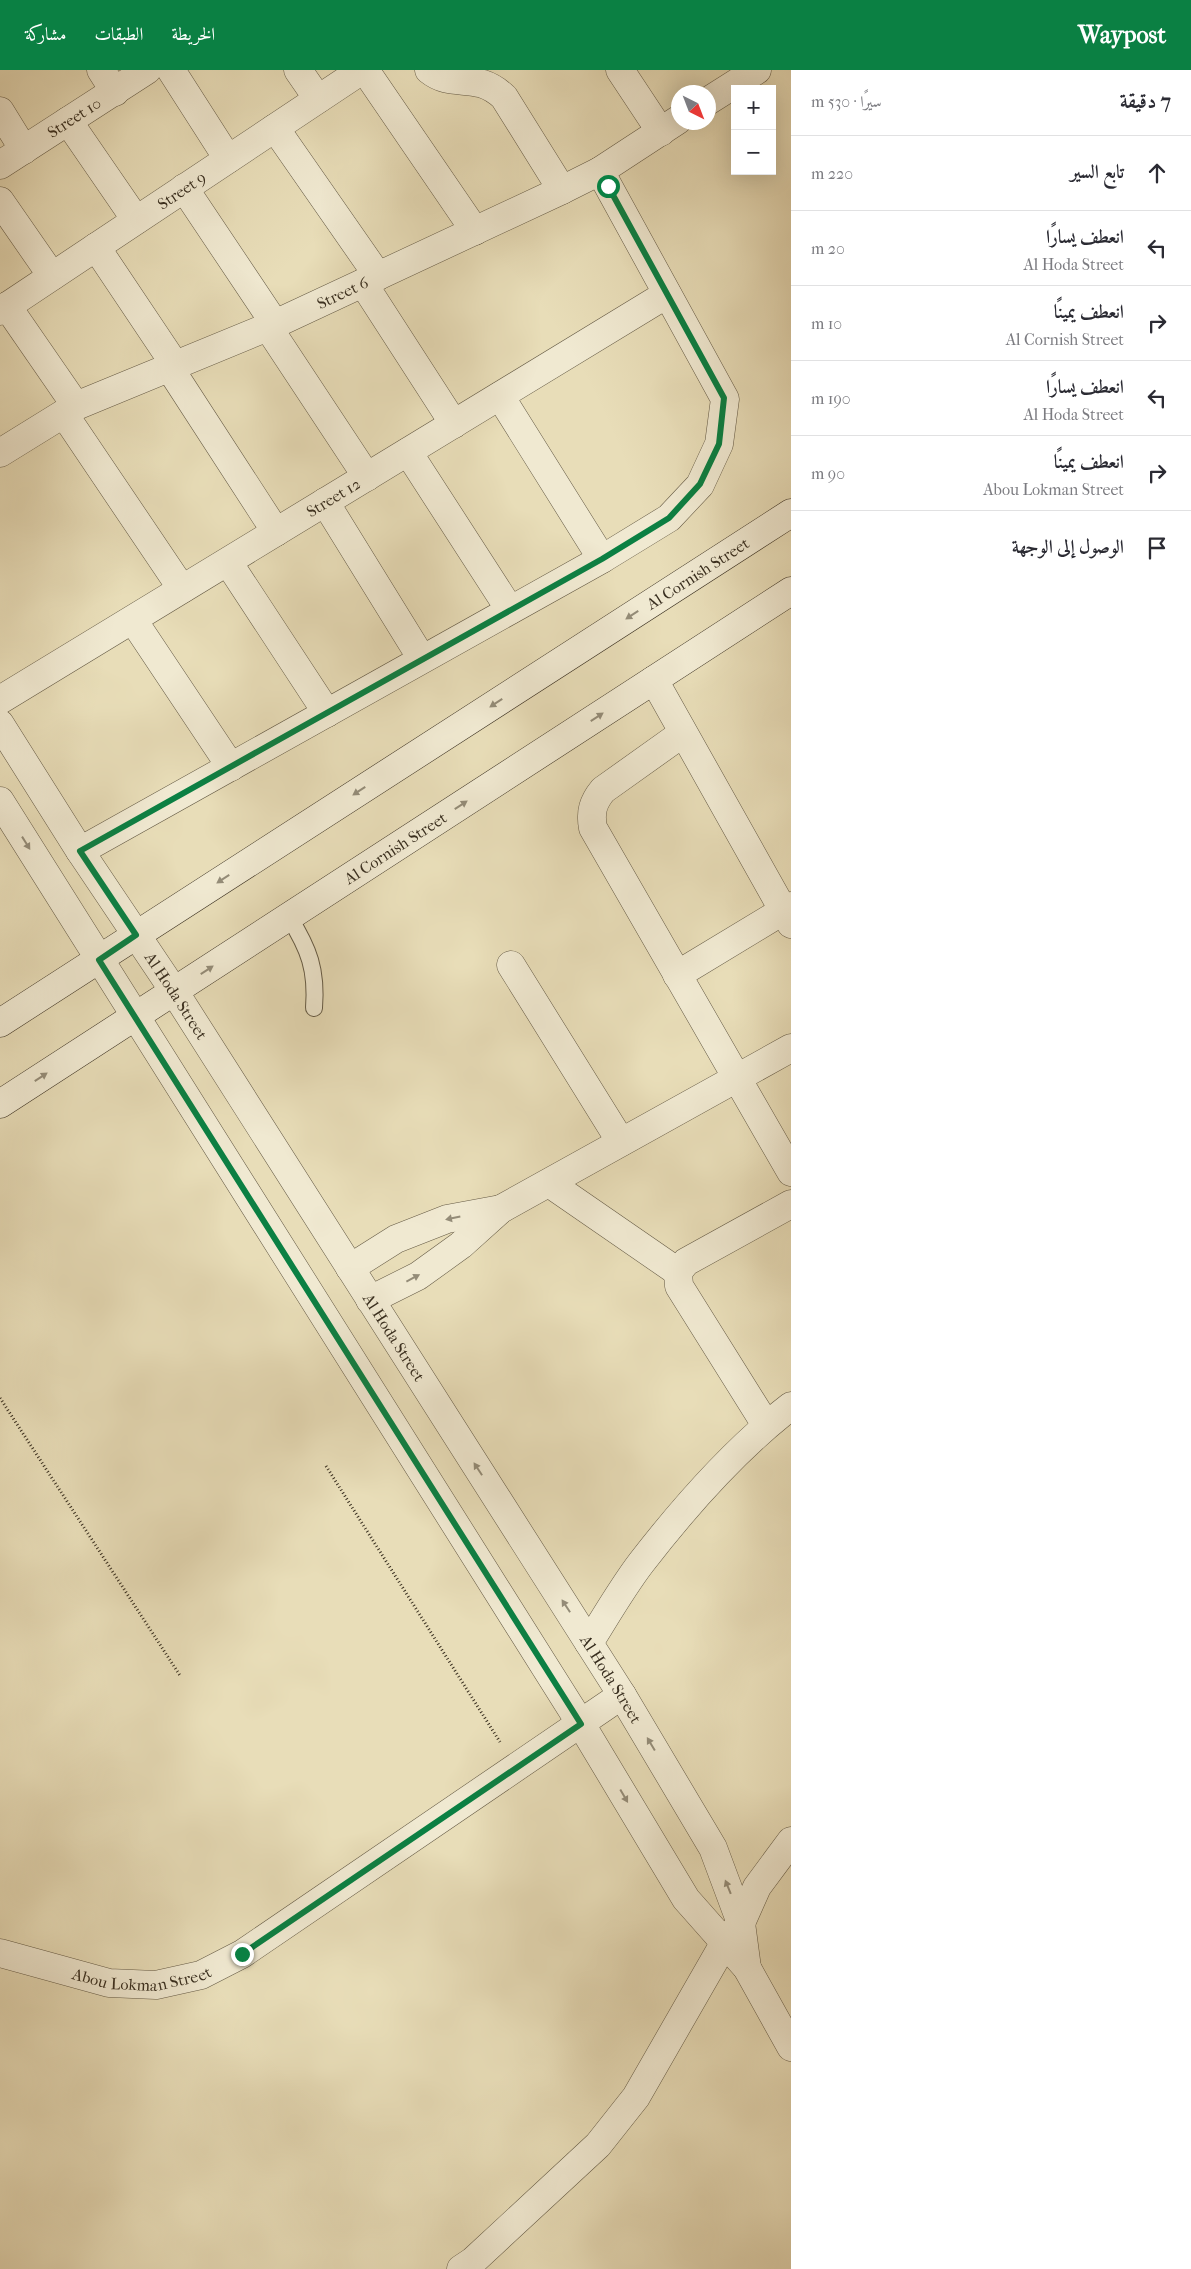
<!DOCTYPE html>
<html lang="ar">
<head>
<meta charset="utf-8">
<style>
	:root { --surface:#fff; --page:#f2f2f3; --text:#2b2b33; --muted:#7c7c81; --line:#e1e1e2; --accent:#0b8043 }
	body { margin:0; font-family:"IM FELL French Canon",Amiri,serif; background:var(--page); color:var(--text); direction:rtl }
	.controls { position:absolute; right:15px; top:15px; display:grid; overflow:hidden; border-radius:0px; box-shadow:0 5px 20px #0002 }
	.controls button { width:45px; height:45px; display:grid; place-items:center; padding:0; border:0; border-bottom:1px solid var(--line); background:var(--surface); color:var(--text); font:25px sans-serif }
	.compass { position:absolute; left:671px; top:15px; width:45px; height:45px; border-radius:50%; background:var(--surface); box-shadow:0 5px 20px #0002; rotate:138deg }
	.stop { position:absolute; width:15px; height:15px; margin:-11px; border:4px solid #0b8043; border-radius:50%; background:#fff }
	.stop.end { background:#0b8043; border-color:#fff; box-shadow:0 1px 5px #0008 }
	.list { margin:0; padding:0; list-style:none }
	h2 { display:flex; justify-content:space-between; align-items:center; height:65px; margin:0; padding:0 20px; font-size:21px }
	h2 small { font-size:16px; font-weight:400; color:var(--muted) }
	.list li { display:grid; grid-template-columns:32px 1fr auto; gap:15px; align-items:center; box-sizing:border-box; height:75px; padding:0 20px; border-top:1px solid var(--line) }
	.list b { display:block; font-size:19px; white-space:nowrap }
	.list p { margin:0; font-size:16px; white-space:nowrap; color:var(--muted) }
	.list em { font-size:16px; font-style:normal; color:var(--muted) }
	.icon { flex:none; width:28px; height:28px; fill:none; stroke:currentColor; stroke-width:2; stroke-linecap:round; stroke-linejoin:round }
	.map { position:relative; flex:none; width:791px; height:2199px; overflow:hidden; direction:ltr }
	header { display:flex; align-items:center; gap:30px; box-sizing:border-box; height:70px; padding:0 25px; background:var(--accent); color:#fff }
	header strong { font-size:24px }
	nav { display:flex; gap:28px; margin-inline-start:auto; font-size:18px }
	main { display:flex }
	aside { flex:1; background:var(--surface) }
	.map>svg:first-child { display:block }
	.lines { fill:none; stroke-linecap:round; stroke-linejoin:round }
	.lane-casing { stroke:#645a45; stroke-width:18 }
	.street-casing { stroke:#645a45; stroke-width:29 }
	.secondary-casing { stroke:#382e1f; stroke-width:29 }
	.path { stroke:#382e1f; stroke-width:3; stroke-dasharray:1 2.5; stroke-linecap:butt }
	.lane { stroke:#f0e9d1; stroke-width:16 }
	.street { stroke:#f0e9d1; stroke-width:28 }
	.secondary { stroke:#f0e9d1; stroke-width:28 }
	.oneway { fill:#948c78 }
	.route { stroke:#0b8043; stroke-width:6 }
	.labels { text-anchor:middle; stroke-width:4.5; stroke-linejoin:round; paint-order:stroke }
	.street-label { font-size:16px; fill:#382e1f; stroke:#f0e9d1 }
</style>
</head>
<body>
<header>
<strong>Waypost</strong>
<nav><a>الخريطة</a><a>الطبقات</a><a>مشاركة</a></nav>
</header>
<main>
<aside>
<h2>7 دقيقة<small>سيرًا · 530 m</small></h2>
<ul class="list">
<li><svg class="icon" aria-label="ahead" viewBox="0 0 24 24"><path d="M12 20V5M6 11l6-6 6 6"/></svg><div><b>تابع السير</b></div><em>220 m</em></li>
<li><svg class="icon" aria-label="left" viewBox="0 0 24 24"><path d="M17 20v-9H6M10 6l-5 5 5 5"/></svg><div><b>انعطف يسارًا</b><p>Al Hoda Street</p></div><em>20 m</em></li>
<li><svg class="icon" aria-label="right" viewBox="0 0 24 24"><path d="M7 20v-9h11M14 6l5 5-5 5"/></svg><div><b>انعطف يمينًا</b><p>Al Cornish Street</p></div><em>10 m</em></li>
<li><svg class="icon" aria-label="left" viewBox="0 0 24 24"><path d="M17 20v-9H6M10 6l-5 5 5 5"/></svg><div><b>انعطف يسارًا</b><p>Al Hoda Street</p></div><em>190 m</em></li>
<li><svg class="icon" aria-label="right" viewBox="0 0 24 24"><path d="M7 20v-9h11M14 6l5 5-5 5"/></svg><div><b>انعطف يمينًا</b><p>Abou Lokman Street</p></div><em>90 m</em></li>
<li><svg class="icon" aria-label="arrive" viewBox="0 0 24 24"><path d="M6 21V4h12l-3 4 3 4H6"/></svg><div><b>الوصول إلى الوجهة</b></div></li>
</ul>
</aside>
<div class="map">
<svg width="791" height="2199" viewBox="0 0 791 2199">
	<rect width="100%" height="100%" fill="#e8ddb8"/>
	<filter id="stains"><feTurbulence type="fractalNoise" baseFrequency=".004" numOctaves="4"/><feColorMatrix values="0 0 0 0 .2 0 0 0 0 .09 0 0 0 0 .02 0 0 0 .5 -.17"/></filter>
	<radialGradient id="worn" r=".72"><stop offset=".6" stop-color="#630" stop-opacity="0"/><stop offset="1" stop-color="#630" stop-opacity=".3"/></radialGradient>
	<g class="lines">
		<g class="lane-casing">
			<path id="lane" d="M289,847C309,879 317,900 314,938"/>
		</g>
		<g class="street-casing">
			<g id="street">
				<polyline points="101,0 115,22"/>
				<polyline points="171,0 228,89"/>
				<polyline points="298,0 318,29"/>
				<polyline points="365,0 475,161"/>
				<path d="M429,0C454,20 475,0 504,27L562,120"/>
				<polyline points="620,0 661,62"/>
				<polyline points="708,31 757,0"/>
				<polyline points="0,41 24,80"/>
				<polyline points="68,51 136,150"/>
				<polyline points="275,58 378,206"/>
				<path id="s1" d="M0,95L147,0"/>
				<polyline points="184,118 275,254"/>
				<polyline points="0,131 52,206"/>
				<polyline points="96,177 175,295"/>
				<polyline points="363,213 454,354"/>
				<polyline points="7,236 76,336"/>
				<path id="s2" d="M0,241L362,0"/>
				<polyline points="268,257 367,407"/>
				<polyline points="169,297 276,462"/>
				<polyline points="500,326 602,489"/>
				<polyline points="64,344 182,519"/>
				<polyline points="408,382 510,540"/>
				<path id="s3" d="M0,383L76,336L275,254L562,120L600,101L678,50"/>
				<polyline points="325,432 422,589"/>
				<polyline points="228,492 327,643"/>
				<polyline points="133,550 231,697"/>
				<polyline points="654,610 791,854"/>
				<path id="s4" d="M0,630L667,224"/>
				<path id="s5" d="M0,654L80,781L174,921L622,1625L713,1778L741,1853L747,1898"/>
				<path d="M683,663L603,720C593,732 590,742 593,758L791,1102"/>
				<polyline points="0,731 581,1654 686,1829 747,1898 791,1977"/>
				<polyline points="80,781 602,489 669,448 700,415 719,374 725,329 600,101"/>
				<polyline points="511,895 621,1072"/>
				<polyline points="677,905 791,836"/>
				<polyline points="549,1113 678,1202"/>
				<polyline points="350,1198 396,1169 447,1149 501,1139"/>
				<polyline points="370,1230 418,1206 461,1175 501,1139 791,978"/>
				<polyline points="766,1355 679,1216 678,1202 686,1192 791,1134"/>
				<path d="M589,1573C606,1546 622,1518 641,1493C685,1436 734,1380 791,1336"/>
				<path id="s6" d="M0,1883L109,1913L156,1915L201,1905L242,1884L622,1625"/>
				<polyline points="461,2199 473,2191 598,2075 636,2027 725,1872 741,1853 757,1817 791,1771"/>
			</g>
		</g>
		<g class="secondary-casing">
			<g id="secondary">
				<path id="s7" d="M0,953L791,443"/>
				<path id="s8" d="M0,1034L791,521"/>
			</g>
		</g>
		<g class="path">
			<polyline points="0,1328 181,1607"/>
			<polyline points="326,1396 500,1672"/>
		</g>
		<use href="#lane" class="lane"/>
		<use href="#street" class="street"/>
		<use href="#secondary" class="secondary"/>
	</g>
	<defs><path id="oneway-solid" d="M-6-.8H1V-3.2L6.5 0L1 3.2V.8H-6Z" transform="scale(1.25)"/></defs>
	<g class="oneway">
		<use href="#oneway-solid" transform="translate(632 545) rotate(147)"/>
		<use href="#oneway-solid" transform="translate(496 633) rotate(147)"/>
		<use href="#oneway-solid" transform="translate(597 647) rotate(-33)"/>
		<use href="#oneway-solid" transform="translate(359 721) rotate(147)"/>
		<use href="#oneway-solid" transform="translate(461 735) rotate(-33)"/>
		<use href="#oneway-solid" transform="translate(26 773) rotate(58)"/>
		<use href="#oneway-solid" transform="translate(223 809) rotate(147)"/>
		<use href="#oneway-solid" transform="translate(207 900) rotate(-33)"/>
		<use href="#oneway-solid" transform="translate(41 1007) rotate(-33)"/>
		<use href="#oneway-solid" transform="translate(453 1148) rotate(168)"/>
		<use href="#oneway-solid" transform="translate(413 1208) rotate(-28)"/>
		<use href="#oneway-solid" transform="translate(478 1399) rotate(-123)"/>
		<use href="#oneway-solid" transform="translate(566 1536) rotate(-123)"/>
		<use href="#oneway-solid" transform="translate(651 1674) rotate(-121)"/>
		<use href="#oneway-solid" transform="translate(624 1726) rotate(60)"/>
		<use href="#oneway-solid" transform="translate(728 1817) rotate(-112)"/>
	</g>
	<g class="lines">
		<polyline class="route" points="242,1884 581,1654 99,890 136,865 80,781 602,489 669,448 700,414 719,374 724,328 608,116"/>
	</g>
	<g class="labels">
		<g class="street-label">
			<text dy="6" stroke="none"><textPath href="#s1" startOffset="88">Street 10</textPath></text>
			<text dy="6" stroke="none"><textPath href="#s2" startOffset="218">Street 9</textPath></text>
			<text dy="6" stroke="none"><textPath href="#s3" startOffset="379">Street 6</textPath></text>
			<text dy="6" stroke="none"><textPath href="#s4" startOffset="390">Street 12</textPath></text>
			<text dy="6" stroke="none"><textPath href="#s7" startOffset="830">Al Cornish Street</textPath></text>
			<text dy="6" stroke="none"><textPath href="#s8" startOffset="471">Al Cornish Street</textPath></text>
			<text dy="6" stroke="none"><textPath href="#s5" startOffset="324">Al Hoda Street</textPath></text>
			<text dy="6" stroke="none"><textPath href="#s5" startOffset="729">Al Hoda Street</textPath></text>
			<text dy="6" stroke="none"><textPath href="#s5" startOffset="1134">Al Hoda Street</textPath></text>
			<text dy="6" stroke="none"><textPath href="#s6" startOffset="146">Abou Lokman Street</textPath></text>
		</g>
	</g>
	<rect width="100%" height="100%" filter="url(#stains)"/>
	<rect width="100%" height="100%" fill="url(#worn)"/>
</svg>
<div class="controls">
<button>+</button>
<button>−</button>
</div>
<svg class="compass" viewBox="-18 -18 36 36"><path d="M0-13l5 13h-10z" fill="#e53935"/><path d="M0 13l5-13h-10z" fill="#7c7c81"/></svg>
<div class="stop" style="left:608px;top:116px"></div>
<div class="stop end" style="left:242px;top:1884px"></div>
</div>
</main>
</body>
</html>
